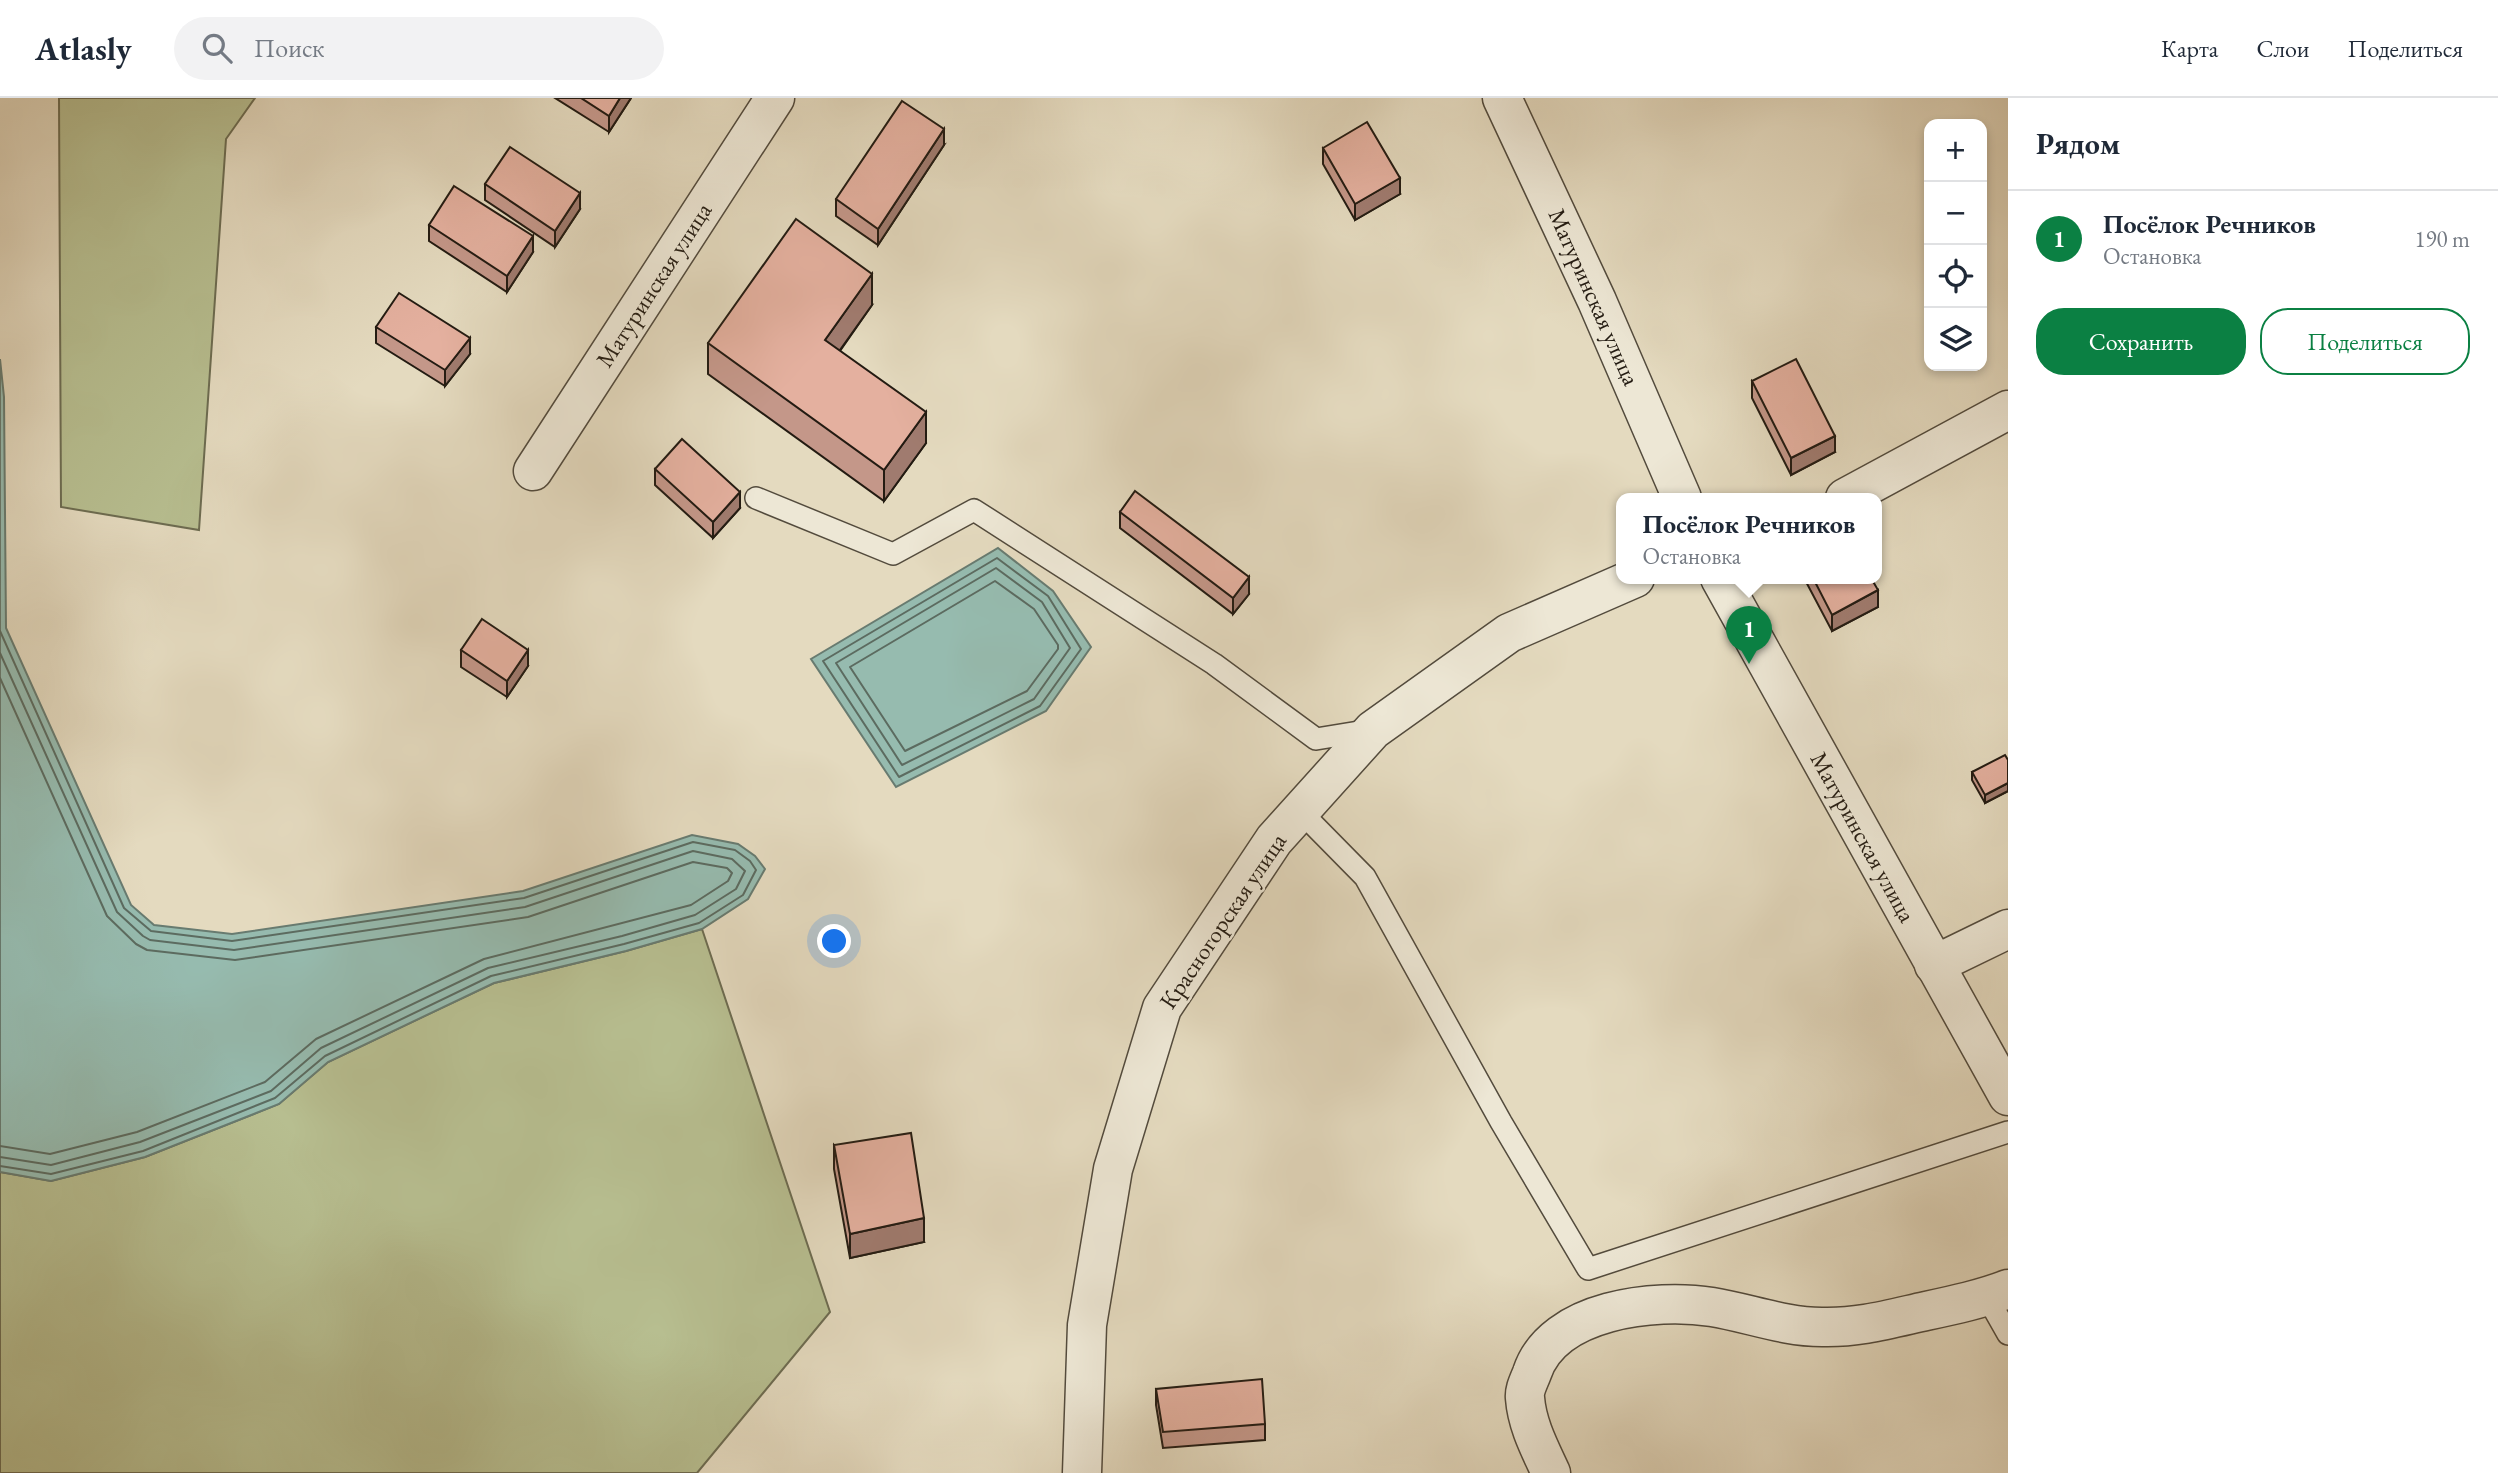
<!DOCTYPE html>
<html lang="ru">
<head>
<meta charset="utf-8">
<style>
	:root { --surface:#fff; --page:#f2f2f3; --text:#1f2937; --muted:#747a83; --line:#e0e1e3; --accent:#0b8043 }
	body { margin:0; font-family:"EB Garamond",serif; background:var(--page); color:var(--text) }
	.controls { position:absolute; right:21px; top:21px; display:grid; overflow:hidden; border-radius:14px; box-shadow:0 4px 10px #0003 }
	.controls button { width:63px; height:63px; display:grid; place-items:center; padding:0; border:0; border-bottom:2px solid var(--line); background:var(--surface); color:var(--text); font:35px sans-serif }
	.you { position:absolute; left:835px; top:844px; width:24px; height:24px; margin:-18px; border:5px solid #fff; border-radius:50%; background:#1a73e8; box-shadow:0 0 0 10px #1a73e833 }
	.badge { display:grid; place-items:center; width:46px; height:46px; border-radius:50%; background:var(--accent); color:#fff; font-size:23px; font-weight:700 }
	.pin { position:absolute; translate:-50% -58px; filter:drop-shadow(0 2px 4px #0008) }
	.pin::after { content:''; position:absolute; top:37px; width:24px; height:21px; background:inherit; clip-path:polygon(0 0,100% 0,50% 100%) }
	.popup { position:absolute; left:1616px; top:395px; width:266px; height:91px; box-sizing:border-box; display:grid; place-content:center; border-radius:14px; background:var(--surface); filter:drop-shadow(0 2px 5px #0005); font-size:23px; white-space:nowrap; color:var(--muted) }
	.popup b { font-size:26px; color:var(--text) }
	.popup::after { content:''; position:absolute; left:50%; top:100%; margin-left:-14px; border:14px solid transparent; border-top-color:var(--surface) }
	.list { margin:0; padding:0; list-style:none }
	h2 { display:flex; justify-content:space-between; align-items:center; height:91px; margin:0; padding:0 28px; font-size:30px }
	h2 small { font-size:23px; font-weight:400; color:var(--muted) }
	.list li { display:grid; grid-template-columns:46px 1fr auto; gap:21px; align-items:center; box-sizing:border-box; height:98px; padding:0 28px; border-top:2px solid var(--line) }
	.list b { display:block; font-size:26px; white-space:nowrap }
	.list p { margin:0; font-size:23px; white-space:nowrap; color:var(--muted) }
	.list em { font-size:23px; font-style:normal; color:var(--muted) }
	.actions { display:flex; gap:14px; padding:21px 28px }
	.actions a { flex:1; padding:16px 0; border:2px solid var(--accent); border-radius:28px; text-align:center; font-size:24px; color:var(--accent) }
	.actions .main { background:var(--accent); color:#fff }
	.icon { flex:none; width:38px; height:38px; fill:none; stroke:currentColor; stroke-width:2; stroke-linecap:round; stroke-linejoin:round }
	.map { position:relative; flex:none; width:2008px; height:1375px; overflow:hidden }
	header { display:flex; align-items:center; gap:42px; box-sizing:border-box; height:98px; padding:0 35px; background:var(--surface); border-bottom:2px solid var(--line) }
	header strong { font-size:33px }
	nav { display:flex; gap:38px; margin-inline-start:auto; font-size:24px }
	.search { width:490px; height:63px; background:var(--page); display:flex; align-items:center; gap:18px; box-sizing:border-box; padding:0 24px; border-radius:38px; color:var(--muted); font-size:26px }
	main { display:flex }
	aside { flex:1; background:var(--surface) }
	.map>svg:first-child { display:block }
	.green { fill:#b7be90; stroke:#6d6c51; stroke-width:2 }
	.water { fill:#96bbaf; stroke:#687b70; stroke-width:2 }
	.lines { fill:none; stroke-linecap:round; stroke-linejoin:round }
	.shore { stroke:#5c6b60; stroke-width:2 }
	.service-casing { stroke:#534b3d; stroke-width:24 }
	.minor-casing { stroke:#534b3d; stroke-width:41 }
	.tertiary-casing { stroke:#534b3d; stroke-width:41 }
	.service { stroke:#ede7d5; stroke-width:21 }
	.minor { stroke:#ede7d5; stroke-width:38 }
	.tertiary { stroke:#ede7d5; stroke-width:38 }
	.wall { fill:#c49789; stroke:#231b12; stroke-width:2 }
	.shaded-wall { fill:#a07b6f; stroke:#231b12; stroke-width:2 }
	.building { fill:#e4b09f; stroke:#231b12; stroke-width:2 }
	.labels { text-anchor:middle; stroke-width:5; stroke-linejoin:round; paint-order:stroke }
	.street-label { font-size:24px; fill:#231b12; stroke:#ede7d5 }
</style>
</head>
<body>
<header>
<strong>Atlasly</strong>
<div class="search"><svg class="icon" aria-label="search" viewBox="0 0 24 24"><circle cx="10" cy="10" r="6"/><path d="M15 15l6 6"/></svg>Поиск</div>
<nav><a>Карта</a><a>Слои</a><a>Поделиться</a></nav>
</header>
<main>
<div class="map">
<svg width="2008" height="1375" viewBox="0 0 2008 1375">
	<rect width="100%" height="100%" fill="#e4dabf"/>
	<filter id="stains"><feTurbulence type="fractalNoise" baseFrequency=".00286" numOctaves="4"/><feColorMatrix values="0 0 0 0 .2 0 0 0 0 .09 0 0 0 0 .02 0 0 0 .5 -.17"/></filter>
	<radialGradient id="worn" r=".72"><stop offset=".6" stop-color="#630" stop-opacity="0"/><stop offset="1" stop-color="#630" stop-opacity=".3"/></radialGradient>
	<g class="green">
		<polygon points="59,0 255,0 226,41 199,432 61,409"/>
		<polygon points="702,831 830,1214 697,1375 0,1375 0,1074 51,1083 145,1059 279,1006 328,964 494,885 626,853"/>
	</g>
	<g class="water">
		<polygon points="0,261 4,299 6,530 131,807 154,827 232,836 523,793 692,737 738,746 755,758 765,771 748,801 702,831 626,853 494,885 328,964 279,1006 145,1059 51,1083 0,1074"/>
		<polygon points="998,450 1053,493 1091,549 1046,613 896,689 811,561"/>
	</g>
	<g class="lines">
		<g class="shore">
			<polygon points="997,460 1048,498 1081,551 1040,608 899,679 823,563"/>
			<polygon points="996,470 1042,504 1070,550 1034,601 902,667 836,565"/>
			<polygon points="995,483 1034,511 1058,547 1058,551 1027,593 905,653 850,569"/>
			<polyline points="0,533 124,810 151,833 232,843 524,800 693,744 735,752 750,763 756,772 743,797 699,825 624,846 491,878 325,958 275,1000 143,1053 51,1076 0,1068"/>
			<polyline points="0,555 117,814 143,838 150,842 234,852 525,809 693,753 732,761 745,773 736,791 695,817 622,838 488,870 321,950 271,993 140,1044 51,1067 0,1059"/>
			<polyline points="0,580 107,818 136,846 147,852 235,862 528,819 693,764 727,770 732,775 728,783 691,807 484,861 316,941 265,984 137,1034 50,1056 0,1048"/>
		</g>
		<g class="service-casing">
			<g id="service">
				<polyline points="756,400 893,456 974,412 1214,566 1316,641 1371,632"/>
				<polyline points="1300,713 1365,779 1501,1024 1588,1171 2008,1034"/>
				<polyline points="1987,1199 2008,1236"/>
			</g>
		</g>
		<g class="minor-casing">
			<g id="minor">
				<polyline points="533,373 775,0"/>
				<polyline points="1845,400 2008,312"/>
				<polyline points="1934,867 2008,831"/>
				<polyline points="1082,1375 1087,1227 1113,1071 1162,910 1274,742 1373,632 1509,535 1635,480"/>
				<path d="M1551,1375C1540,1351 1527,1327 1525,1300C1524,1292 1529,1283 1532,1275C1553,1211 1655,1200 1712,1209C1749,1215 1784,1229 1822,1229C1859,1230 1890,1221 1926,1213C1954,1207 1982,1201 2008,1191"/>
			</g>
		</g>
		<g class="tertiary-casing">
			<g id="tertiary">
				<polyline points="1502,0 1597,203 1682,400"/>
				<polyline points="1720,480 2008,998"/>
			</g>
		</g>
		<use href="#service" class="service"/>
		<use href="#minor" class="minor"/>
		<use href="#tertiary" class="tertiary"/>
	</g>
	<g class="wall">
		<polygon points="555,0 631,0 609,34"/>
		<polygon points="944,47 878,147 836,118 836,101"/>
		<polygon points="1323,50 1400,96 1355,122 1323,66"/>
		<polygon points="485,86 580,111 555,149 485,102"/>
		<polygon points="429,127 533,154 507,194 429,143"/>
		<polygon points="872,207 840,253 926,345 884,403 708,276 708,245"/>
		<polygon points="376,229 470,256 445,288 376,245"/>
		<polygon points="1752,283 1835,354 1791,377 1752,300"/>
		<polygon points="655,371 740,410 713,440 655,387"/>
		<polygon points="1120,414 1249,496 1233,516 1120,430"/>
		<polygon points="1804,480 1871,480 1878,509 1832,533"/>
		<polygon points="461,552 528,568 507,599 461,569"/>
		<polygon points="2008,662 2008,693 1985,705 1972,682 1972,674"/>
		<polygon points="834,1047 924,1144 850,1160 834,1071"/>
		<polygon points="1156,1291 1265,1326 1265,1342 1163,1350 1156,1307"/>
	</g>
	<g class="shaded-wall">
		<polygon points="620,0 631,0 609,34 609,18"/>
		<polygon points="944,31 944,47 878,147 878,131"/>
		<polygon points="1400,80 1400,96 1355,122 1355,106"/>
		<polygon points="580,95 580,111 555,149 555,133"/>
		<polygon points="533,138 533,154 507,194 507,178"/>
		<polygon points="872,176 872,207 825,273 825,242"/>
		<polygon points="470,240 470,256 445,288 445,272"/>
		<polygon points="926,314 926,345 884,403 884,372"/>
		<polygon points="1835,338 1835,354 1791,377 1791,360"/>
		<polygon points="740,394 740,410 713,440 713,424"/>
		<polygon points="1249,479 1249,496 1233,516 1233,500"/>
		<polygon points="1878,492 1878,509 1832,533 1832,517"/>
		<polygon points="528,552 528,568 507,599 507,583"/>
		<polygon points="2008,685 2008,693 1985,705 1985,697"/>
		<polygon points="924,1120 924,1144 850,1160 850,1136"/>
	</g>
	<g class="building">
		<polygon points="581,0 620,0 609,18"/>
		<polygon points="902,3 944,31 878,131 836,101"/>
		<polygon points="1367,24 1400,80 1355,106 1323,50"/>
		<polygon points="510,49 580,95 555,133 485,86"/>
		<polygon points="454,88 533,138 507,178 429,127"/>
		<polygon points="796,121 872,176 825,242 926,314 884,372 708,245"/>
		<polygon points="399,195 470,240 445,272 376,229"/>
		<polygon points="1796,261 1835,338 1791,360 1752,283"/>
		<polygon points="682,341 740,394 713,424 655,371"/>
		<polygon points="1135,393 1249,479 1233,500 1120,414"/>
		<polygon points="1813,480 1871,480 1878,492 1832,517"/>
		<polygon points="482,521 528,552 507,583 461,552"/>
		<polygon points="2005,657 2008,662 2008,685 1985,697 1972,674"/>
		<polygon points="911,1035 924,1120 850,1136 834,1047"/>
		<polygon points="1262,1281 1265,1326 1163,1334 1156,1291"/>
	</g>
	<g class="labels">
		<g class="street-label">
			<text transform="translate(654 187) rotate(-57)" y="8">Матуринская улица</text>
			<text transform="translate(1594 199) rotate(66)" y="8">Матуринская улица</text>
			<text transform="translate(1863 739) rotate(61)" y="8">Матуринская улица</text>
			<text transform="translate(1223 823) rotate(-56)" y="8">Красногорская улица</text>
		</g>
	</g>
	<rect width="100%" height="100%" filter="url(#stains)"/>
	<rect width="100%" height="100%" fill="url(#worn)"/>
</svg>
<div class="controls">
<button>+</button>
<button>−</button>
<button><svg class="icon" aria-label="locate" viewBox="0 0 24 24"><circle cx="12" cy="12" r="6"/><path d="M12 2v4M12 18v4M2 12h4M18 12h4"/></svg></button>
<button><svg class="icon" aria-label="layers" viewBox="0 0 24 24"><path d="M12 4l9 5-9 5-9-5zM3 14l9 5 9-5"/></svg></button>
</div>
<div class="you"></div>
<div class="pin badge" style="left:1749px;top:566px">1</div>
<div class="popup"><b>Посёлок Речников</b>Остановка</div>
</div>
<aside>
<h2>Рядом<small></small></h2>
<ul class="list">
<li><span class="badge">1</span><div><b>Посёлок Речников</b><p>Остановка</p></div><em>190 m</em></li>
</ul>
<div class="actions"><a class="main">Сохранить</a><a>Поделиться</a></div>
</aside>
</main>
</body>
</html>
